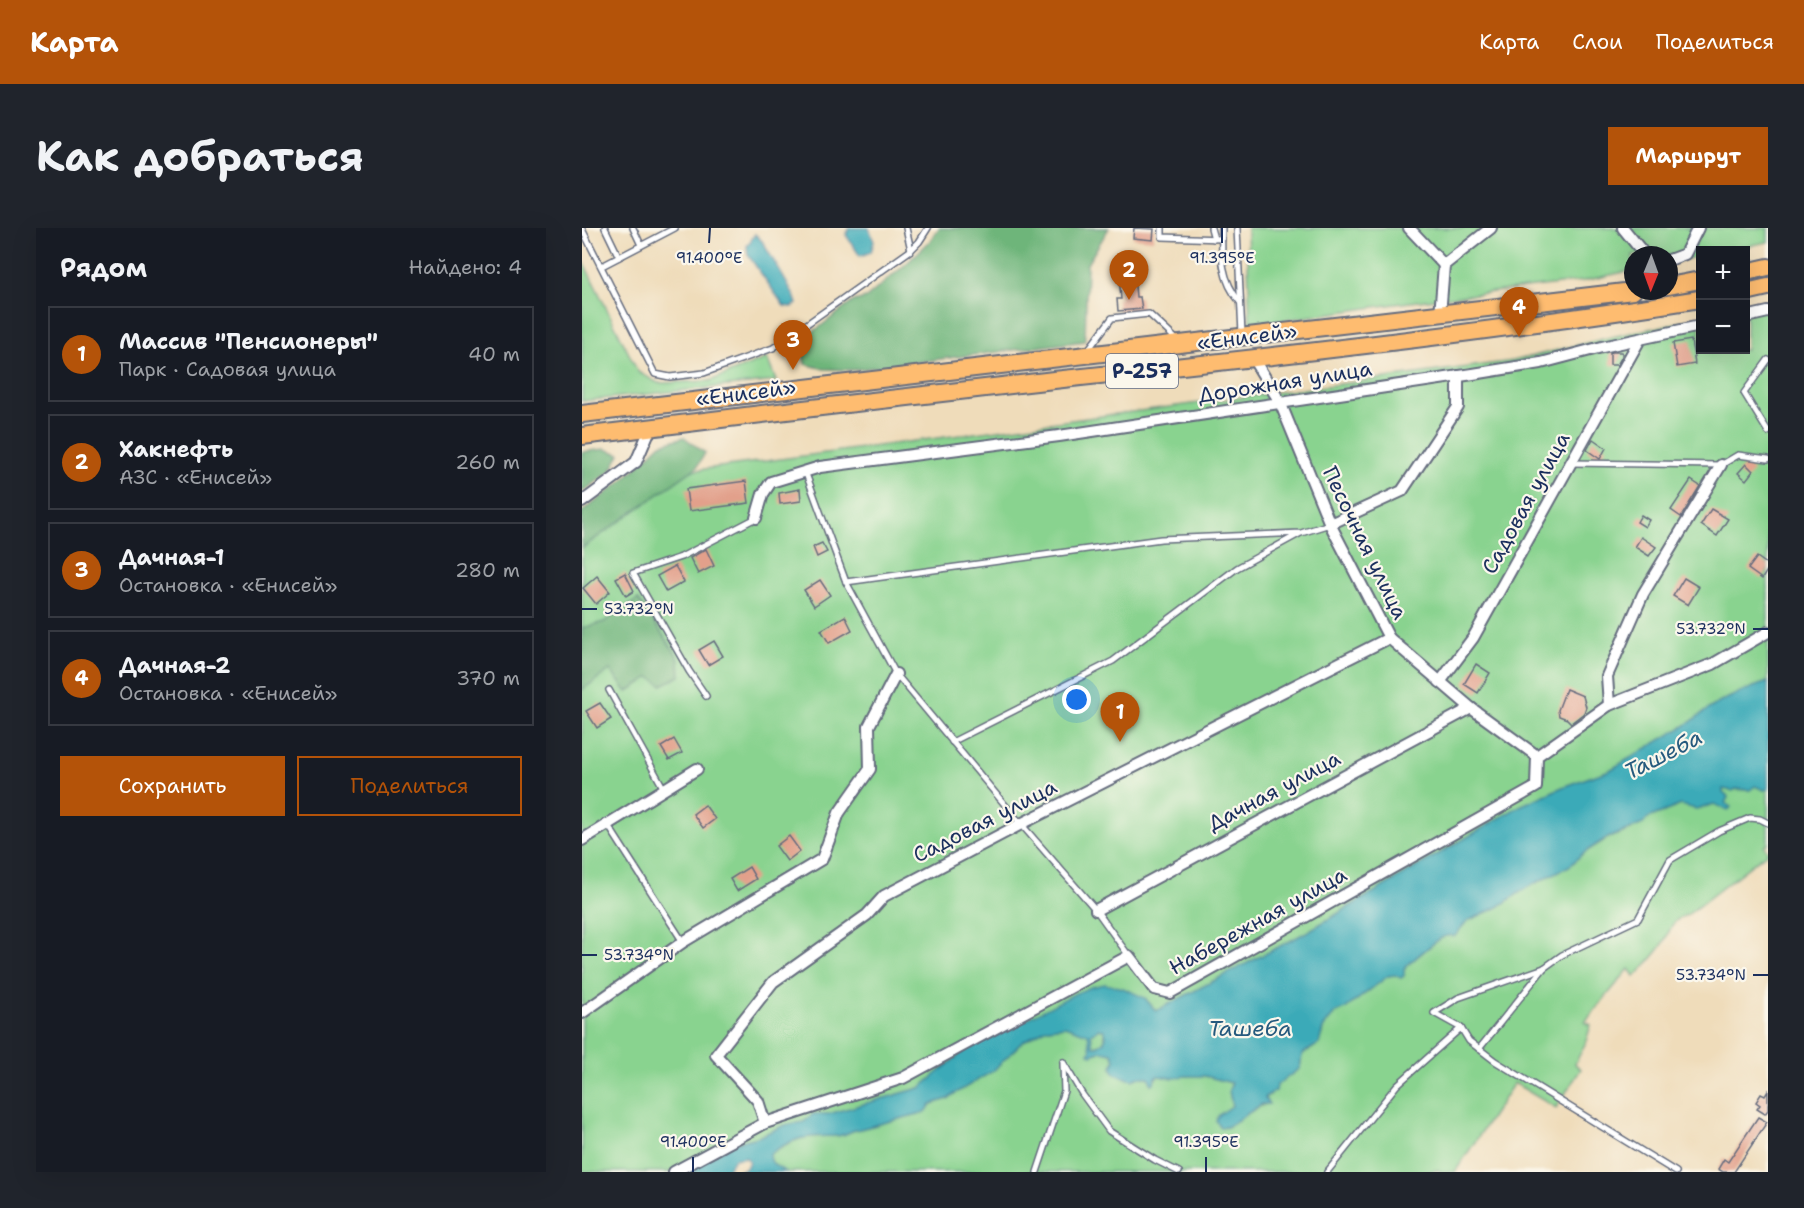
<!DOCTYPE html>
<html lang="ru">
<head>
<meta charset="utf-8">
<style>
	:root { --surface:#171b24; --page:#20242c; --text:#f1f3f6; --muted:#9ea1a6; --line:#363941; --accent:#b45309 }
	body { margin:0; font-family:"Shantell Sans",sans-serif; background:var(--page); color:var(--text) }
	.controls { position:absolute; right:18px; top:18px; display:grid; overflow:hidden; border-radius:0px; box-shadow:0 6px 24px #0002 }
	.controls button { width:54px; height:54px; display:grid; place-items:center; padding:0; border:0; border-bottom:2px solid var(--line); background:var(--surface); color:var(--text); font:30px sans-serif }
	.compass { position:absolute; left:1042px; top:18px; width:54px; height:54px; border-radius:50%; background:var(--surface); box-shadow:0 6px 24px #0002; rotate:181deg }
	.you { position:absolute; left:495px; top:472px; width:21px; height:21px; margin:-15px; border:4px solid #fff; border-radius:50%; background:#1a73e8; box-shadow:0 0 0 9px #1a73e833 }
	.badge { display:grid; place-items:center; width:39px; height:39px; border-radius:50%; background:var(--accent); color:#fff; font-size:20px; font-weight:700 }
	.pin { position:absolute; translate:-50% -50px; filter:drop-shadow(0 2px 3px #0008) }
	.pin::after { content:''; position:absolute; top:32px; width:21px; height:18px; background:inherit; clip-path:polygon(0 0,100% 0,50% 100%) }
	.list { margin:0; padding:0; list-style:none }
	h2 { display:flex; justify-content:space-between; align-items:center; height:78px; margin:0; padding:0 24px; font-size:26px }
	h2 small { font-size:20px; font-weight:400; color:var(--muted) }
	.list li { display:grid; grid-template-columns:39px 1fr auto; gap:18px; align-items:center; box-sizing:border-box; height:96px; margin:0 12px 12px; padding:0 12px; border:2px solid var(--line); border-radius:0px }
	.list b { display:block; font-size:22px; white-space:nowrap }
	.list p { margin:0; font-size:20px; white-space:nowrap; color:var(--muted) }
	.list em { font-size:20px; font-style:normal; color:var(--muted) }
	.actions { display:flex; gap:12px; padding:18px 24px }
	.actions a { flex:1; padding:14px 0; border:2px solid var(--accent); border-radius:0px; text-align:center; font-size:21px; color:var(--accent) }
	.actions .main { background:var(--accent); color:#fff }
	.map { position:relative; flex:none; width:1186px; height:944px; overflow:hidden; border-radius:0px }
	header { display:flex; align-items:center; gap:36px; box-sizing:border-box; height:84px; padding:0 30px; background:var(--accent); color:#fff }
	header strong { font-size:28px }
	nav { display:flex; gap:33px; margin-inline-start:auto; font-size:21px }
	.intro { display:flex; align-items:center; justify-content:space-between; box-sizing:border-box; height:144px; padding:0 36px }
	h1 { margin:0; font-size:42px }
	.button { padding:15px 27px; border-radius:0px; background:var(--accent); color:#fff; font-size:21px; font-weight:700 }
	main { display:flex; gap:36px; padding:0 36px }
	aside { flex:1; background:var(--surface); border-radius:0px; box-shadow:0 6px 24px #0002 }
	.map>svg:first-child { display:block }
	.green { fill:#89d38f; stroke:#528176; stroke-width:1.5 }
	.forest { fill:#6eb57a; stroke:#44726c; stroke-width:1.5 }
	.water { fill:#3aaab8; stroke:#2a6c8b; stroke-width:1.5; fill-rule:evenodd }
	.building { fill:#e2a08b }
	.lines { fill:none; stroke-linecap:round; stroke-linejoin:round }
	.service-casing { stroke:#656c7e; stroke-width:8 }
	.minor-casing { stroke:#656c7e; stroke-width:14 }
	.trunk-casing { stroke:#656c7e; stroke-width:20 }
	.service { stroke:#fff; stroke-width:5 }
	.minor { stroke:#fff; stroke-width:10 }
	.trunk { stroke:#febc70; stroke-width:16 }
	.ticks { fill:none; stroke:#1b2f5e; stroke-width:2 }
	.labels { text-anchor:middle; stroke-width:4.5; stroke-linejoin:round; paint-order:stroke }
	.shield { fill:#fbf7ec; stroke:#5e6b89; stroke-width:1.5 }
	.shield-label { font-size:20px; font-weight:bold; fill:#1b2f5e }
	.street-label { font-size:21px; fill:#1b2f5e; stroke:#fbf7ec }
	.water-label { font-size:22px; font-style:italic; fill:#265a7e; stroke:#fbf7ec }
	.ticks-label { font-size:15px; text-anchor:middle; fill:#1b2f5e; stroke:#fbf7ec; stroke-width:4.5; stroke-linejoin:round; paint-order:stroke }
</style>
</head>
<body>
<header>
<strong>Карта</strong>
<nav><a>Карта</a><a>Слои</a><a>Поделиться</a></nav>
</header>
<div class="intro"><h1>Как добраться</h1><a class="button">Маршрут</a></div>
<main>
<aside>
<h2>Рядом<small>Найдено: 4</small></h2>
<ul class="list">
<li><span class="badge">1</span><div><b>Массив &quot;Пенсионеры&quot;</b><p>Парк · Садовая улица</p></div><em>40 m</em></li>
<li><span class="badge">2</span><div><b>Хакнефть</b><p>АЗС · «Енисей»</p></div><em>260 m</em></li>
<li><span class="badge">3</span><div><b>Дачная-1</b><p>Остановка · «Енисей»</p></div><em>280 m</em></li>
<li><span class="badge">4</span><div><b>Дачная-2</b><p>Остановка · «Енисей»</p></div><em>370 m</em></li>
</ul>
<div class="actions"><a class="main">Сохранить</a><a>Поделиться</a></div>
</aside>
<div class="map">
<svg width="1186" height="944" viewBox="0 0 1186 944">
	<rect width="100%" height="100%" fill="#fbf7ec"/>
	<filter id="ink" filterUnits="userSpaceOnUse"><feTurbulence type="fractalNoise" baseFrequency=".0167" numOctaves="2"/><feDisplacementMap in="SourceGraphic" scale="12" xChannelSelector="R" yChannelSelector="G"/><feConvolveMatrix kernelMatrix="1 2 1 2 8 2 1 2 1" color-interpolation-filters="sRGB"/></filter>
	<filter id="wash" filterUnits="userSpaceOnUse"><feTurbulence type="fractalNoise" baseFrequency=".008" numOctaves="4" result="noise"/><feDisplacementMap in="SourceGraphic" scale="24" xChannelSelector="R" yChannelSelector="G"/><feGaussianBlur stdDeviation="1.35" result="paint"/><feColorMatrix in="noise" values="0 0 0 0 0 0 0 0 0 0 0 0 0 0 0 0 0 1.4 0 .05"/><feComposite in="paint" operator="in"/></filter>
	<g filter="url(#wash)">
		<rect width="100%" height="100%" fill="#efdcba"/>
		<g class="green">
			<polygon points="665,0 1186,0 1186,14 1144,22 1118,22 1118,28 1087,35 1087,27 1051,27 1051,42 1002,53 820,75 668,97"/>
			<polygon points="0,31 56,144 76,155 128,153 185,130 194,153 0,173"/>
			<path d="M1186,76V454C1159,463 1131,475 1109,494L1028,542L983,558L938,578L723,705L574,783L563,770L404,813L387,819L338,860L247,886H231L222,894L203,897L176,909L152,915L101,944H0V320L108,243L931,133L1025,110L1118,90V122H1164V81Z"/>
			<path d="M1173,558L1182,562L1186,561V615L1182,618L1186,624L1105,687C1087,692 1088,706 1079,719C1071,730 1062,739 1053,749L1047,741L1003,794L1009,797L1003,816L993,836L999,841L974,880L932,855L873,944H860L856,942L846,944H204C196,939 187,937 188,926C200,918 214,910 228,909C243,907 256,911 270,903L343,884L348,876L366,871L372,866L411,843L440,814L465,800L483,798L507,806L510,827L519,823L530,825L533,831L530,840L533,846L550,852L557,849H568L569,856L576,848C591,850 605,847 621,848C630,849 640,853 650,855L647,862L650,878L635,890L641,900L645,899C655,893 677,876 686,876L683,871L684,868L688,867L695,857L718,840L720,826L731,820L740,806L742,796L754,785L763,781L806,748L813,747L819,750L824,738L856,712L876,701L885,693L916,679L946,659L989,637L1000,626L1026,610L1049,602L1066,590L1099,577L1119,580L1132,576L1146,581L1143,575L1146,569L1141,565V561L1167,562Z"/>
			<polygon points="516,801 522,802 523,811 520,816 511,818 509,806"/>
		</g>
		<g class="forest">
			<polygon points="357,0 527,0 505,36 503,113 271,142 242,141 223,136 219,113 272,73 284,70 324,36 347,14"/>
			<polygon points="102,209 123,225 115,239 0,320 0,284 40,253 79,216"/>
			<polygon points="23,221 38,226 28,244 0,264 0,224"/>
			<polygon points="56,371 93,424 97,433 98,448 80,457 68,449 45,464 28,442 0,462 0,400 22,394"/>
		</g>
		<g class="water">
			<polygon points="267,0 287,0 292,13 289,24 278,28 264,7"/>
			<polygon points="173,6 180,13 212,67 215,76 209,79 202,78 166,27 165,18"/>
			<path d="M1186,454V561L1182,562L1173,558L1168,562L1153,561L1151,563L1141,561V565L1146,569L1143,575L1149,579L1146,582L1132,576L1114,581L1099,577L1066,590L1061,596L1023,611L1000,626L989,637L946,659L916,679L885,693L873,708C870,708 867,707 864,708C857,709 827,735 822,741V748L819,750L813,747L806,748L763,781L753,785L741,800L737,816L720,826L718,840L695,857L694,863L684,868L683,871L687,876H680L645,899H638L634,893L637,887L650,878L647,862L650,855L623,848H603L592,850L576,848L573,849L572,855L569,856L567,849H557L550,852L533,846L530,840L533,831L530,825L519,823L510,827L507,825L509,823L506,806L483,798L465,800L440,814L411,843L372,866L366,871L349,876L344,884L270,903C256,911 243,907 228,909C214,910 200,917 188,926C187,936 196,939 204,944H153L164,940L167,933L164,929L152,931L145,942L146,944H104L152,915L176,909L203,897L222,894L231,886H247L338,860L387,819L404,813L492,766L509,759L523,756L541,760L563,770L574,783L723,705L938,578L983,558L1028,542L1109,494C1131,475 1159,463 1186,454ZM516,801L522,802L524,808L522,814L515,818H511L509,806Z"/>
		</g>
		<g id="blocks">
			<g class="building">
				<polygon points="552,0 572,1 571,12 551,10"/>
				<polygon points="551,36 554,69 558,69 560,81 536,83 535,71 539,71 536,37"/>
				<polygon points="1109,112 1113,136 1095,139 1091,115"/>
				<polygon points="1030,124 1040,124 1040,128 1035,137 1028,137 1028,125"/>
				<polygon points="1011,211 1024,220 1018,231 1005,222"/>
				<polygon points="1164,236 1171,243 1164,252 1156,245"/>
				<polygon points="1109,252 1118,258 1099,289 1089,282"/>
				<polygon points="164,253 167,275 107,283 104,261"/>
				<polygon points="218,261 219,273 198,276 197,265"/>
				<polygon points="1129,281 1146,291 1135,308 1119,297"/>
				<polygon points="1059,287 1067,292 1063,299 1055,294"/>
				<polygon points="1059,309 1074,319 1067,328 1053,319"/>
				<polygon points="240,315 245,324 235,329 231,319"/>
				<polygon points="124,321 132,338 116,346 108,330"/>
				<polygon points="1175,329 1186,337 1186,341 1180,351 1166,341"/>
				<polygon points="93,338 102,354 84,364 75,348"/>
				<polygon points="43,345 52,363 44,368 34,350"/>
				<polygon points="15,348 28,364 14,376 1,360"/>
				<polygon points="1102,350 1117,359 1106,377 1091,368"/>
				<polygon points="238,352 248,367 232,378 222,362"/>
				<polygon points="263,388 270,402 247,415 239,402"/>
				<polygon points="132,413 141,428 126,437 117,422"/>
				<polygon points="894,436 908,445 896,465 882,456"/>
				<polygon points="984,461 1001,468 1004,479 1002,485 989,495 985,491 977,488 976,482"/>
				<polygon points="18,475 29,491 15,500 4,483"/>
				<polygon points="92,511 100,525 87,532 79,519"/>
				<polygon points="123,577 133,591 121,600 111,586"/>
				<polygon points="207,608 218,623 205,633 194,618"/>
				<polygon points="167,639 174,651 155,663 148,651"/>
				<polygon points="1186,863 1186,882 1183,886 1175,881 1178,877 1174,874 1179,866 1183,868"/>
				<polygon points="1176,889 1185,894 1152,944 1141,944 1136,941 1142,931 1146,934"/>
			</g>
		</g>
	</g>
	<g filter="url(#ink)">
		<use href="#blocks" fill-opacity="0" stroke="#656c7e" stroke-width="1.5"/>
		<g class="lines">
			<g class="service-casing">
				<g id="service">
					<polyline points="23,0 37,29"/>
					<polyline points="51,0 59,17"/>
					<polyline points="324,0 329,22"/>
					<polyline points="580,0 580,9 640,11"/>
					<polyline points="629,0 632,11"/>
					<path d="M640,0C639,28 639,52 658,74"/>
					<polyline points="655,0 660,106"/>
					<polyline points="0,1 73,146 88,149 122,145 191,120 329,22 337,14 346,0"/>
					<polyline points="20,38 93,0"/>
					<polyline points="506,122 530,90 567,86 596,113"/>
					<polyline points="1186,132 1162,165 1186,204"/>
					<polyline points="989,235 1139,237 1156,227 1186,231"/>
					<polyline points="223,243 264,354 314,446 439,596 514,682 547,728"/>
					<polyline points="264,354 579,311 719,305 748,296"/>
					<polyline points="27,462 82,561"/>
					<polyline points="124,468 107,443 51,345 99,329 174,290"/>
					<polyline points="370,514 531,433 655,340 717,306"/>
					<polyline points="26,597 101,714"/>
					<polyline points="879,800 852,785 876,770 962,740 980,727 1056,691 1088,632 1137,603 1168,590 1178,591 1186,595"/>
					<polyline points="897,821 962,740"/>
					<polyline points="481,834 500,866 527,903 573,932 597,944"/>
					<polyline points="455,944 482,863 481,836"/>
					<polyline points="745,944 815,857 879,800 887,813 913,833 1094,944"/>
				</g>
			</g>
			<g class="minor-casing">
				<g id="minor">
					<polyline points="827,0 862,37"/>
					<polyline points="1041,0 1063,27"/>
					<polyline points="1087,32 1103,26 1116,0"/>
					<polyline points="858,87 862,37 909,0"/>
					<polyline points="1164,89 1186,84"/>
					<polyline points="672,132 698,174 748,296 807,410 889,480 955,528"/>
					<polyline points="0,274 54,234 69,199"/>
					<polyline points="174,290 181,266 189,254 238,239 477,208 891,146 959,135 1020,119 1118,98"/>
					<polyline points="748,296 820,263 876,179 876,148"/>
					<polyline points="858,454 891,410 1058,111"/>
					<polyline points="1027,477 1025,448 1061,366 1139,237"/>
					<polyline points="0,612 115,541"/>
					<polyline points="514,682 889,480"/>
					<polyline points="0,785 101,714 240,631 257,585 288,541 287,498 314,446"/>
					<polyline points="183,895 176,873 134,827 191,754 285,687 302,668 439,596 807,410"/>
					<polyline points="92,944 183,895 321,850 547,728 572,761 588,765 954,559 955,528 1027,477 1131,436 1186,404"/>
				</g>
			</g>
			<g class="trunk-casing">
				<g id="trunk">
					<polyline points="1164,44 1186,39"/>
					<polyline points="1087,58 1118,52"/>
					<polyline points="1164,64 1186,59"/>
					<polyline points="0,186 1051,63"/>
					<path d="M0,208C157,188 315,170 472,152C688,129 904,105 1118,71"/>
				</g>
			</g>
			<use href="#service" class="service"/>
			<use href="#minor" class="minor"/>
			<use href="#trunk" class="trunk"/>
		</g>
	</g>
	<path class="ticks" d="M127,15L128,0M640,15V0M0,381H15M1171,401H1186M0,727H15M1171,747H1186M111,944V929M624,944V929"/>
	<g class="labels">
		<rect class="shield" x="524" y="126" width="72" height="34" rx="4.5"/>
		<g class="shield-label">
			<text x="560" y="150">Р-257</text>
		</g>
		<g class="street-label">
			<text transform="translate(665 109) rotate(-7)" y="7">«Енисей»</text>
			<text transform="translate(703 154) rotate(-9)" y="7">Дорожная улица</text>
			<text transform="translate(164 165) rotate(-7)" y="7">«Енисей»</text>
			<text transform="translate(944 275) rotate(-61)" y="7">Садовая улица</text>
			<text transform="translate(783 315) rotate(64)" y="7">Песочная улица</text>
			<text transform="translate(692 563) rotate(-28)" y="7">Дачная улица</text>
			<text transform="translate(403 593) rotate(-27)" y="7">Садовая улица</text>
			<text transform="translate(676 693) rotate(-29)" y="7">Набережная улица</text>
		</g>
		<g class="water-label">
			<text transform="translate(1081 526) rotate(-27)" y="8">Ташеба</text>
			<text x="668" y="808">Ташеба</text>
		</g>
	</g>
	<g class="ticks-label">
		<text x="127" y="35">91.400°E</text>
		<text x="640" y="35">91.395°E</text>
		<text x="57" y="386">53.732°N</text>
		<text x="1129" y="406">53.732°N</text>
		<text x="57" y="732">53.734°N</text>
		<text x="1129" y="752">53.734°N</text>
		<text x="111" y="919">91.400°E</text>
		<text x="624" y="919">91.395°E</text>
	</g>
</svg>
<div class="controls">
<button>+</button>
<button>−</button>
</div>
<svg class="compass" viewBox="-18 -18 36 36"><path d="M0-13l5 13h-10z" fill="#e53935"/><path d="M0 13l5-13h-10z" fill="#9ea1a6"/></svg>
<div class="you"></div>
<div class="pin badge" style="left:538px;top:514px">1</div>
<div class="pin badge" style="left:547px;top:72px">2</div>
<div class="pin badge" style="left:211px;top:142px">3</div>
<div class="pin badge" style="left:937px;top:109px">4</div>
</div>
</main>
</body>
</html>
